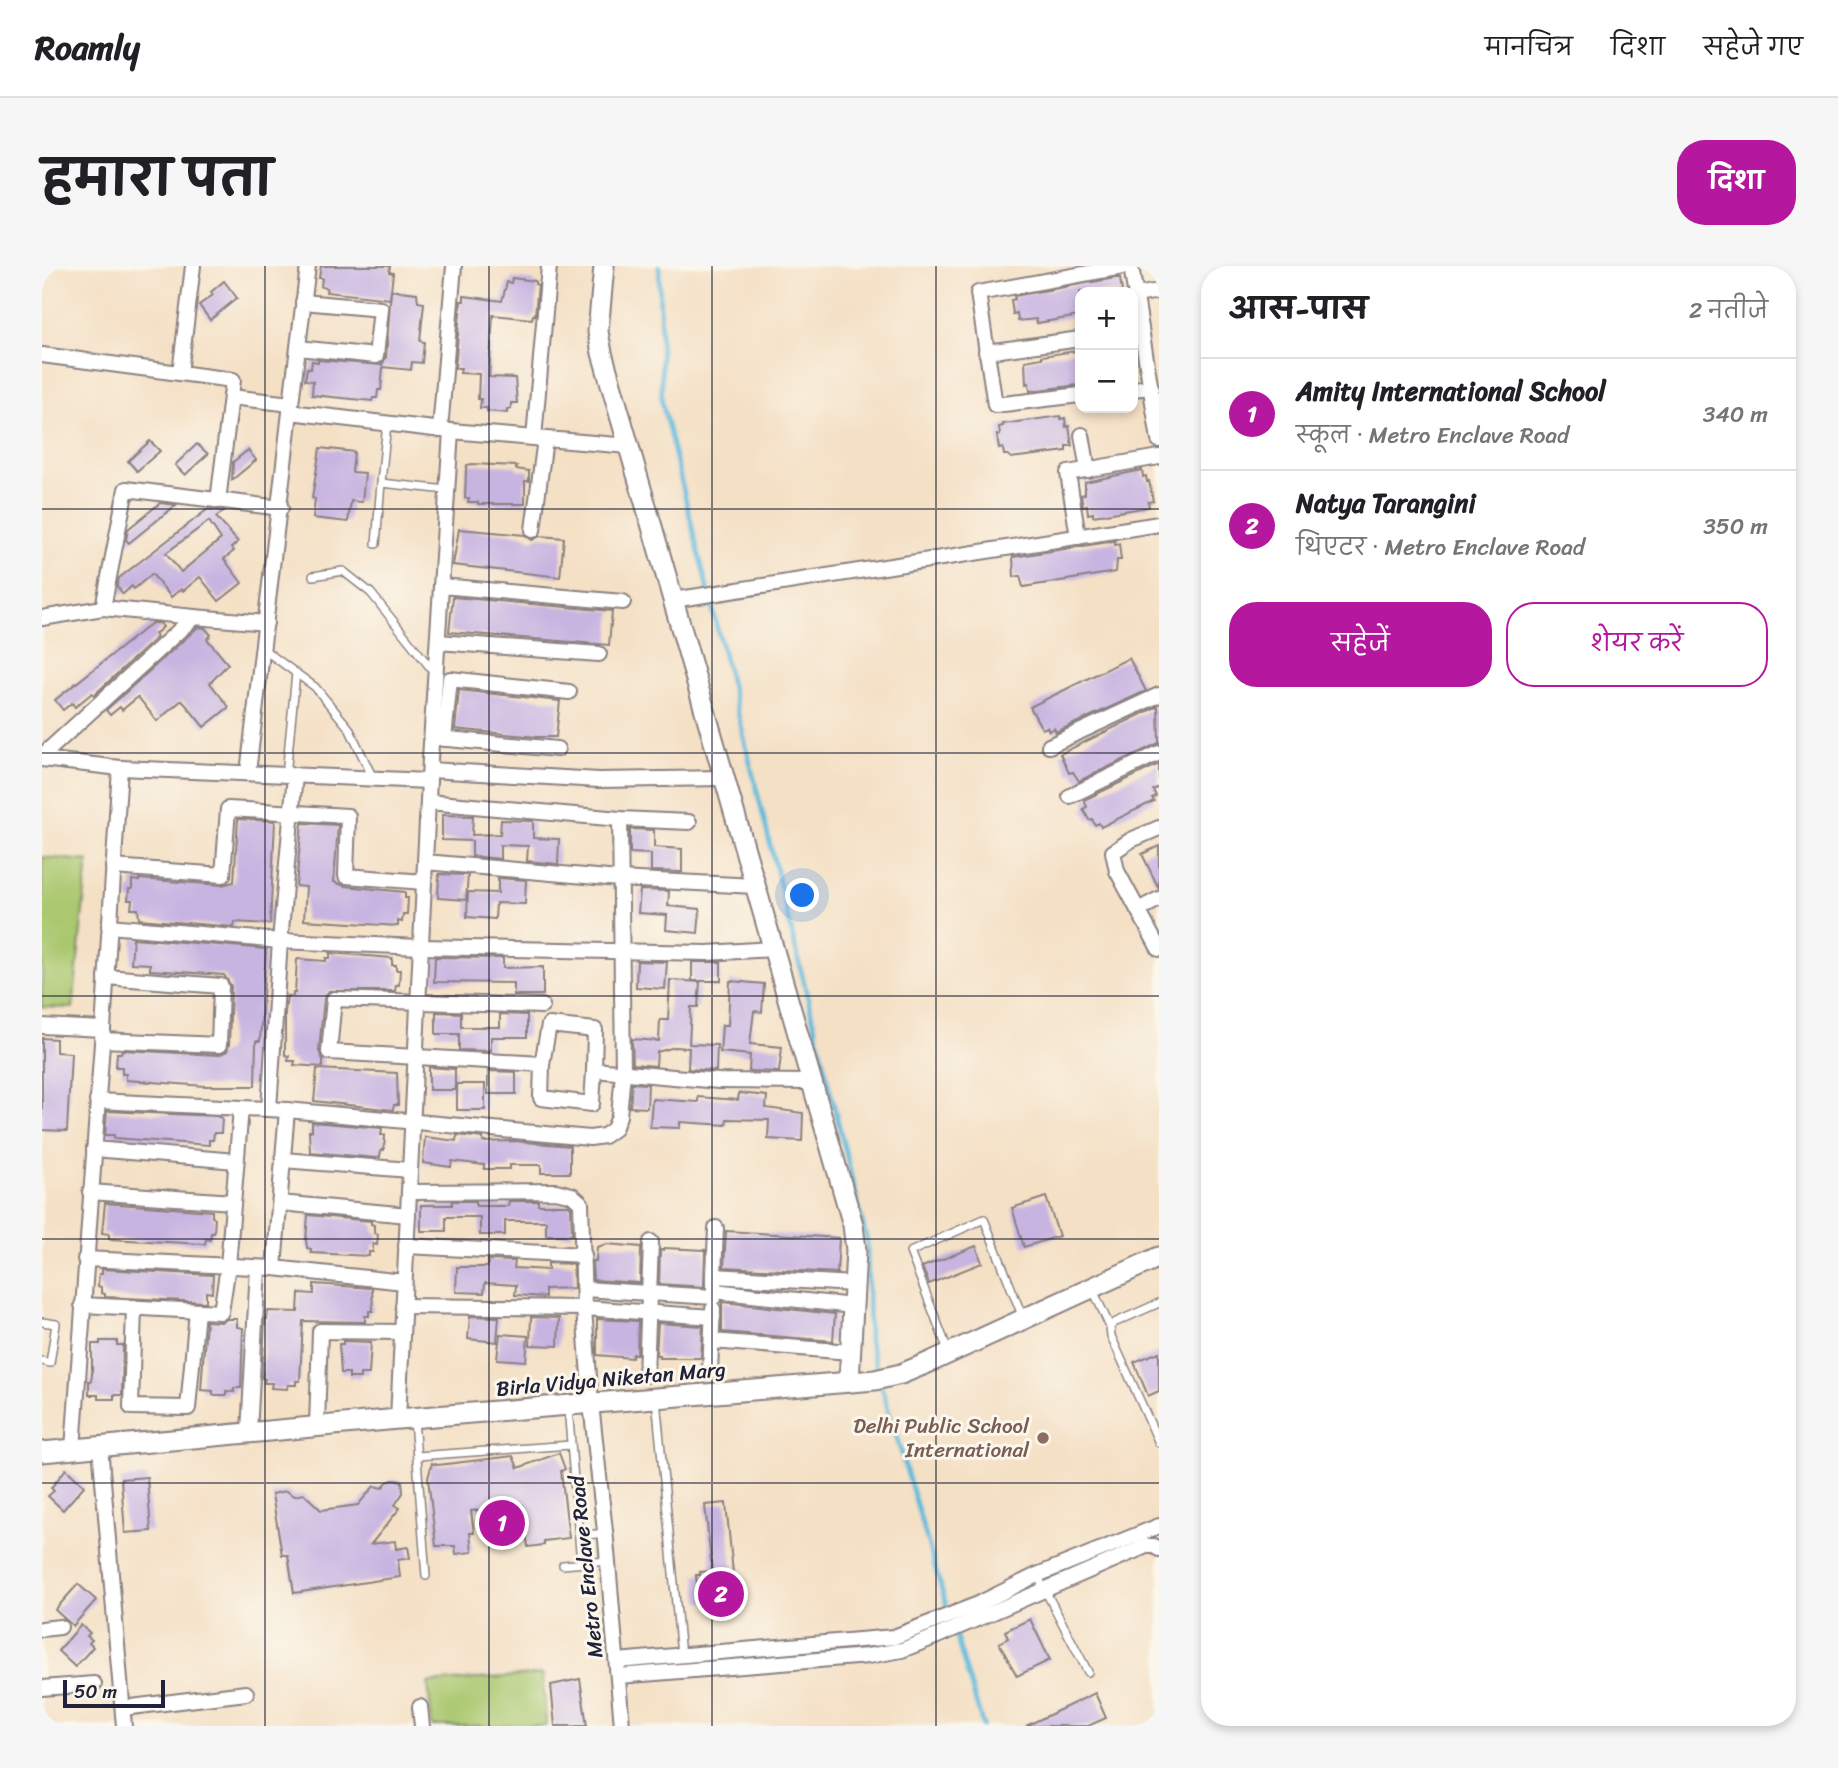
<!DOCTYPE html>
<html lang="hi">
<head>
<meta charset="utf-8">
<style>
	:root { --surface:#fff; --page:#f6f6f6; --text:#202124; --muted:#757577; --line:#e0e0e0; --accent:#b5179e }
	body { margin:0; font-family:Sriracha,"Playpen Sans Deva",sans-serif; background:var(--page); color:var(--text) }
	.controls { position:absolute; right:21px; top:21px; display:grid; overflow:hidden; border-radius:14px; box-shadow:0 4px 10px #0003 }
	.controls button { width:63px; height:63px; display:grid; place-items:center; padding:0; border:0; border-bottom:2px solid var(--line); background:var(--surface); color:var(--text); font:35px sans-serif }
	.scale { position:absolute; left:21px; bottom:18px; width:102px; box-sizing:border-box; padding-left:7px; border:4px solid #22223b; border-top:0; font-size:19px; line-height:24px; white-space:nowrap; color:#22223b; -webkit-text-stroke:5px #fbf7ec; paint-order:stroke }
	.you { position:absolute; left:761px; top:630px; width:24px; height:24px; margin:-18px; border:5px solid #fff; border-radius:50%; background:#1a73e8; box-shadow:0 0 0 10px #1a73e833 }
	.badge { display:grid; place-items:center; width:46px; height:46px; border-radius:50%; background:var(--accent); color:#fff; font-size:23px; font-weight:700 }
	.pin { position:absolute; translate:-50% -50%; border:4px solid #fff; box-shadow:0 2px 7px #0006 }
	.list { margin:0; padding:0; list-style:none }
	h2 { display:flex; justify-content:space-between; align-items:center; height:91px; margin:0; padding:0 28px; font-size:30px }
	h2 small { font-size:23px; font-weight:400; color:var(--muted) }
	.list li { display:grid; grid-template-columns:46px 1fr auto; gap:21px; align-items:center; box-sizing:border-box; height:112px; padding:0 28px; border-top:2px solid var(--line) }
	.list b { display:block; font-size:26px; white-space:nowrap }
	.list p { margin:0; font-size:23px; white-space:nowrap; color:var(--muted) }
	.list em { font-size:23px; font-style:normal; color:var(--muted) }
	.actions { display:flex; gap:14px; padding:21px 28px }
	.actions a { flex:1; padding:16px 0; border:2px solid var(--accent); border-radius:28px; text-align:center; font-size:24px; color:var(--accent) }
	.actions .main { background:var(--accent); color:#fff }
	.map { position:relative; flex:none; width:1117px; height:1460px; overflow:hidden; border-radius:28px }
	header { display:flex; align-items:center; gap:42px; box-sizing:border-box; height:98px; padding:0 35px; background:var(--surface); border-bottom:2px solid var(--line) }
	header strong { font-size:33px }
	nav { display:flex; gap:38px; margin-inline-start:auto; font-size:24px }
	.intro { display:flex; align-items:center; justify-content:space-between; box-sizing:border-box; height:168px; padding:0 42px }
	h1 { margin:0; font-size:49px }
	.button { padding:18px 32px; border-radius:28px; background:var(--accent); color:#fff; font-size:24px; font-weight:700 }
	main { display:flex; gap:42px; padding:0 42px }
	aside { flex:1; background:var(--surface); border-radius:28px; box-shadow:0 4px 10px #0003 }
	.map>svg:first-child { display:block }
	.green { fill:#aac86f; stroke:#667555; stroke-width:2 }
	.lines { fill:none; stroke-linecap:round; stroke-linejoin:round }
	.stream { stroke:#5ebadc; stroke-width:4.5 }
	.building { fill:#c8b4e1; fill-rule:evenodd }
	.service-casing { stroke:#8b8180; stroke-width:10 }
	.minor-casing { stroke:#8b8180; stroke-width:18 }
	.tertiary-casing { stroke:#8b8180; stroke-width:23 }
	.service { stroke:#fff; stroke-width:7 }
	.minor { stroke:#fff; stroke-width:14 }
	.tertiary { stroke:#fff; stroke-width:19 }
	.grid { fill:none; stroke:#22223b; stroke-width:2; stroke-opacity:0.55 }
	.education-dot { fill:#8d6e63; stroke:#fbf7ec; stroke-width:2.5 }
	.labels { text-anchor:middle; stroke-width:6; stroke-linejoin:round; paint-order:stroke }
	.street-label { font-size:21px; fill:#22223b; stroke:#fbf7ec }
	.education-label { font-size:21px; fill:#785e54; stroke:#fbf7ec; text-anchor:end }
</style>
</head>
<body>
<header>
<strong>Roamly</strong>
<nav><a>मानचित्र</a><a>दिशा</a><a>सहेजे गए</a></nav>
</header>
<div class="intro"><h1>हमारा पता</h1><a class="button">दिशा</a></div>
<main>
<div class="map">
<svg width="1117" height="1460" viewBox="0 0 1117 1460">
	<rect width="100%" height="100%" fill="#fbf7ec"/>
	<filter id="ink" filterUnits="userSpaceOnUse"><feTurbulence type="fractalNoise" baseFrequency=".0143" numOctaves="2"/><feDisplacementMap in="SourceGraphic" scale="14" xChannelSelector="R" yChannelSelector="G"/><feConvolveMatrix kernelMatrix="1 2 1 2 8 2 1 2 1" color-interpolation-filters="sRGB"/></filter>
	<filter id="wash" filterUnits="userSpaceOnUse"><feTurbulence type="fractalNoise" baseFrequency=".00686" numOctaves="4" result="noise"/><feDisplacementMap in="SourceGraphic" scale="28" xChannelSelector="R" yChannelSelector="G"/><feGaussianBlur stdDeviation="1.57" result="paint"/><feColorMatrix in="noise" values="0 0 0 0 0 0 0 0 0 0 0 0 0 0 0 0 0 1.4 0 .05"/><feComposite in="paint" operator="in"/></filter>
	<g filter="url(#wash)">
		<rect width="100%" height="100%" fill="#f4e0c5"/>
		<g class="green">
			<polygon points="0,591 46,595 31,742 0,741"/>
			<polygon points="501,1408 504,1460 390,1460 386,1417"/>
		</g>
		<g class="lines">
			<g class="stream">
				<polyline points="617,0 620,137 825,974 827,1075 836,1107"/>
				<polyline points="839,1119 906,1345"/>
				<polyline points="912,1364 941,1460"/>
			</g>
		</g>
		<g id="blocks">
			<g class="building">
				<polygon points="279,0 348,0 347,6 351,7 348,33 284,26 285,22 279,21 280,12 277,12"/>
				<polygon points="470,12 493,15 493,18 496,19 493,49 491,49 490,53 451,49 447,111 473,112 475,137 469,137 469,143 465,143 465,147 445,145 445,142 438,142 439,133 436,133 437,108 418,107 419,102 413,102 419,35 422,35 422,30 460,35 465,16 469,17"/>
				<polygon points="1073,12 1078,12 1080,26 1038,26 1038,50 995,57 994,53 976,55 975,47 971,48 969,34 973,33 972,30"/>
				<polygon points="182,15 195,32 168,54 157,39 171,29 169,26"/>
				<polygon points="349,24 375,27 376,36 382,37 378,75 382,76 380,97 370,96 369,104 341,101 339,124 336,124 335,132 331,132 330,135 270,129 271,115 263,114 265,102 269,103 270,95 276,96 276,94 340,99 344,91"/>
				<polygon points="1033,85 1034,88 1038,88 1037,119 988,125 987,117 984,118 983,95 1000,92 1000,90"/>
				<polygon points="1018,150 1019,153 1023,152 1024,161 1027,160 1030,180 1024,180 1024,185 969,192 966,189 962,189 961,182 957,183 955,169 958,169 957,161 961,160 961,158"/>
				<polygon points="108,175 118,185 95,205 86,195"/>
				<polygon points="155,178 166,188 143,209 133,199"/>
				<polygon points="278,182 312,186 310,206 323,207 320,236 309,235 306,256 271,252 273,233 270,232"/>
				<polygon points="206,184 214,194 190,214 191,196"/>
				<polygon points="430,198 475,200 474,203 487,205 487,215 483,215 483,238 436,238 436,236 426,236 427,232 423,232 424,204 425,199"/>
				<polygon points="1100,204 1101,211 1104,210 1105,216 1107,215 1111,235 1106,236 1107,241 1051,250 1051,247 1046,248 1045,239 1041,240 1039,229 1043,228 1043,216"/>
				<polygon points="118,237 134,239 87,277 84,274 86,263"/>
				<path d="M166,243L182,245L174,251L196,276L189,282L192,285L182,293L200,317L177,335L158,311L141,325L139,323L129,331L110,308L92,323L90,320L81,328L75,320L77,312ZM167,255L179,273L139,306L124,287Z"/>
				<polygon points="417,263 483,269 490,274 498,270 522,272 518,311 411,299"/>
				<polygon points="1073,275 1073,279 1077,278 1079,294 1075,294 1074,306 981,321 978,310 972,311 971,291"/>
				<polygon points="411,331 570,345 567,379 407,366"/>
				<polygon points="110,357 118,357 121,361 113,368 115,371 52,429 50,427 33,441 30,437 21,444 13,434"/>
				<polygon points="156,361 163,362 169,369 165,373 186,398 168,417 187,441 162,461 140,434 115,455 96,431 80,444 78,441 68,449 64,444"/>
				<polygon points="1087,392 1104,425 1014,466 1012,462 1007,465 1005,461 1000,463 988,441"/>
				<polygon points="417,424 518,435 514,471 495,471 413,463"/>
				<polygon points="1116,440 1117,477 1037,515 1031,506 1027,507 1018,488"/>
				<polygon points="1117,498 1117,521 1111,524 1114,530 1110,532 1112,535 1059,561 1057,557 1053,559 1050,553 1047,554 1041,543 1045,541 1042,534"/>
				<polygon points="400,549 431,550 430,569 458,568 459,554 491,555 491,572 517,573 516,598 485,595 486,580 458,579 458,593 430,590 430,575 400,574"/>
				<polygon points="196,553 233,555 228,658 193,656 192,661 97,653 96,643 89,643 90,634 86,634 87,623 90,623 90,614 97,615 97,613 180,619 192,616"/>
				<polygon points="260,557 296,559 292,616 303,620 363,626 363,632 366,632 365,648 361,648 360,656 356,655 356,660 262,654 264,621 254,620"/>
				<polygon points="588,563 612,564 612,581 640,583 640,606 609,605 609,588 588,587"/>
				<polygon points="1117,580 1117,623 1100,588"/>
				<polygon points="397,608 426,609 424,634 396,632"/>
				<polygon points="456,612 484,614 483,638 454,637 453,653 425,651 426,626 456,627"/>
				<polygon points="598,624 627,625 626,640 658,643 656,667 624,664 625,649 596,647"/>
				<polygon points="91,672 224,683 218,775 214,775 213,820 163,820 84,814 84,808 80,808 80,801 74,801 75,787 79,787 80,784 177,789 185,785 187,779 189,720 182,709 108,704 108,698 89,697"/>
				<polygon points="288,687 350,692 350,699 354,699 354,704 358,704 357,719 354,719 353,725 287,725 282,732 277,785 281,794 281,801 252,799 253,795 246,795 247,790 243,789 243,746 245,730 251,730 251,727 253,727 255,693 284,695 284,692 288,692"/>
				<polygon points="393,691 461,692 461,702 501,701 501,729 472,729 472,717 392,716"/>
				<polygon points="595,695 625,696 623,723 594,721"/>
				<rect x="650" y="696" width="29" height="19"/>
				<polygon points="628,714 658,716 656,741 649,741 647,778 675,779 674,805 646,803 647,782 633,781 615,786 614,800 591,798 590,773 617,775 618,754 626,754"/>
				<polygon points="688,715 722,718 720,746 712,745 708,778 740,781 737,806 707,805 708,789 678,786 680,759 686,759"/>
				<polygon points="394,746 419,747 419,761 458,761 458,748 485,749 485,771 449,771 449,785 417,784 417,768 394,768"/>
				<polygon points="0,772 14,773 14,786 29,787 25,865 0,864"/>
				<polygon points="387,801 413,803 413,824 387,824"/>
				<polygon points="275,803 355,807 356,839 352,839 351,844 272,835"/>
				<polygon points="446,805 474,806 474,828 446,828"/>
				<polygon points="590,817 606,818 605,842 588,841"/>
				<rect x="415" y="818" width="28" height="26"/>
				<polygon points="697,827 725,830 724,842 761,847 760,875 726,873 727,854 685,853 684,859 638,856 638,862 608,861 610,833 656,836 656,831 696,834"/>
				<polygon points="65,845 174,850 180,852 179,867 172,867 171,874 167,874 167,879 72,872 72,869 63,869"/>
				<polygon points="270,856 340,862 339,869 343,869 342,884 339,884 338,891 334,892 268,886 267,865 270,865"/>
				<polygon points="415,869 441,872 441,876 472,875 528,880 528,907 499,907 499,899 468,899 468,903 442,903 442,899 410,895 409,901 381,897 383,871 414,875"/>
				<polygon points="1004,931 1017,970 982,981 970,942"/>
				<polygon points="410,935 434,935 434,940 466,940 467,935 496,935 496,939 526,939 529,941 530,969 504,969 504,955 463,955 463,969 438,969 438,951 404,951 404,965 379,965 379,939 410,939"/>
				<polygon points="63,937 170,945 170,951 173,952 172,967 169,967 168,974 164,973 163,978 67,973 67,968 60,967"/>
				<polygon points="266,949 329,955 329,958 332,959 332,967 336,968 335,979 331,978 331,986 327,986 327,990 269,987 269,983 265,982 264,974"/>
				<polygon points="684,965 797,972 795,1007 682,1001"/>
				<polygon points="565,978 599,981 598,1017 551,1014 550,995 554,995 555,981"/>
				<polygon points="934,980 940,997 887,1018 880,1001"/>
				<polygon points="622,982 663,984 662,1021 617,1018 618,984 622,984"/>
				<polygon points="446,994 473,995 472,1002 506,1004 506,997 531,998 532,1022 503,1023 503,1031 473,1029 474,1019 443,1017 442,1027 414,1026 415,1001 446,1001"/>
				<polygon points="60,1003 171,1009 170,1027 164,1026 164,1036 63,1031 63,1028 59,1027 59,1021 56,1020 57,1008 60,1008"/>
				<polygon points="272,1018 330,1022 331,1045 327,1045 327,1050 323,1050 323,1056 261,1055 258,1115 254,1115 254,1119 246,1119 245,1123 229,1122 230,1117 222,1117 223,1113 220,1112 223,1053 225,1053 226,1045 256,1046 257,1027 272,1028"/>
				<polygon points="680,1036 793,1048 791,1075 680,1066"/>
				<polygon points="428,1050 457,1051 455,1076 426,1073"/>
				<polygon points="489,1051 517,1052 516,1080 488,1079"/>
				<polygon points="185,1053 195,1053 195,1061 201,1062 199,1122 192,1122 192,1126 184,1125 184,1129 171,1129 171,1125 159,1124 164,1055 179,1056"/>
				<polygon points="555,1053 596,1055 595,1088 591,1088 590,1092 555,1089"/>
				<polygon points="616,1057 661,1060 659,1092 617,1092 618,1089 614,1089"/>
				<polygon points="458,1068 486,1070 484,1095 455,1093"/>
				<polygon points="58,1075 75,1075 75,1079 81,1079 80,1129 72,1129 72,1133 56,1133 56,1129 47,1129 47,1115 49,1115 50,1109 50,1078 58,1078"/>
				<polygon points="301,1075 329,1076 327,1108 318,1108 318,1112 307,1112 307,1107 299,1107 297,1078 301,1078"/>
				<polygon points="1117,1086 1117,1125 1106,1130 1092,1096"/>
				<polygon points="517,1187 523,1203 519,1205 527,1272 502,1275 502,1279 486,1281 481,1239 429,1245 432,1267 428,1267 430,1286 414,1288 413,1280 394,1280 386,1212 390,1197 396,1199 471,1190 476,1202"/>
				<polygon points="24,1203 42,1220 21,1244 6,1230 12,1225 9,1222"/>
				<polygon points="105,1211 109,1265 83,1267 79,1213"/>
				<polygon points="351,1214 360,1215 361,1227 353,1239 358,1242 329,1278 353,1275 354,1283 366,1281 368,1292 356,1294 358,1311 252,1327 246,1289 240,1289 230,1228 244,1225 252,1230 262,1228 279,1244 316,1239 332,1220 340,1222 345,1216"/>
				<polygon points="684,1237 695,1347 674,1348 673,1335 657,1336 654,1309 658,1309 658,1306 670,1305 663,1239"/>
				<polygon points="36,1318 54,1334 31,1360 13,1344"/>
				<polygon points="988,1353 1008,1394 975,1410 957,1377 966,1372 963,1365"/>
				<polygon points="39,1359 48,1367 45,1370 50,1374 47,1377 51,1381 33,1401 16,1385"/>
				<polygon points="538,1413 545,1460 513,1460 509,1419"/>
				<polygon points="1053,1427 1064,1452 1046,1460 984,1460"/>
			</g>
		</g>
	</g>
	<g filter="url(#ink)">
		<use href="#blocks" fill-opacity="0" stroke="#8b8180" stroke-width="2"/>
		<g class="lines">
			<g class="service-casing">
				<g id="service">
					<polyline points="339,217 345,157"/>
					<polyline points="334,278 339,217 405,224"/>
					<polyline points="271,310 301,305 329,327 391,405"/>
					<polyline points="221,383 273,421 307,462 331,512"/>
					<polyline points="244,509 254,407"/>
					<polyline points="1051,1024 1068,1061"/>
					<polyline points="1117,1037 1072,1057 1068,1061 1069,1070 1117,1177"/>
					<polyline points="0,1056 14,1058 8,1097 0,1095"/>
					<polyline points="907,1087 868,986 942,953 981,1052"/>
					<polyline points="614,1133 639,1389"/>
					<polyline points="526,1141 539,1297"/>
					<polyline points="372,1154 384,1310"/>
					<polyline points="375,1190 529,1179"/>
					<polyline points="545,1269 563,1267"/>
					<polyline points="521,1299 565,1295"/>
					<polyline points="995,1309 1046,1406"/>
				</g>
			</g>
			<g class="minor-casing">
				<g id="minor">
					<polyline points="1089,0 1117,174"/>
					<polyline points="1094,29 1117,25"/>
					<polyline points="256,82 334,90 339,43 261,36"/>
					<polyline points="944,86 1038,73"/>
					<polyline points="0,89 191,114 176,235"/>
					<polyline points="138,107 151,0"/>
					<polyline points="1091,123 1109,121"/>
					<polyline points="1038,129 953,139 936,27 1086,0"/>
					<polyline points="189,131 249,138"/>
					<polyline points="248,146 266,0"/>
					<polyline points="398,164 412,0"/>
					<polyline points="1040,169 1046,204"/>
					<polyline points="492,172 507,0"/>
					<polyline points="491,264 503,173"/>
					<polyline points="1036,271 1026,207 1117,191"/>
					<polyline points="399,320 581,336"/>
					<polyline points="631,334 1117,258"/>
					<polyline points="61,342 84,223 239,242"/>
					<polyline points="0,352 61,342 152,351"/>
					<polyline points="396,376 557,388"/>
					<polyline points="395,472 515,483"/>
					<polyline points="402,473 408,413 527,426"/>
					<polyline points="1007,480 1117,429"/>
					<polyline points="0,490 152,351 224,357"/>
					<polyline points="0,493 78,502 61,763 0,760"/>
					<polyline points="78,502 387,515"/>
					<polyline points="388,504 557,514 682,512"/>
					<polyline points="206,507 248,146 409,165 587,180"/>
					<polyline points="1028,530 1117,487"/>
					<polyline points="386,536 578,553 647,556"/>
					<polyline points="1117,562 1089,574 1071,586 1075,605 1117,683"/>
					<polyline points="383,596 577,613 713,620"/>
					<polyline points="71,601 181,609 186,543 306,550 304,610 382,616"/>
					<polyline points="1096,644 1117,633"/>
					<polyline points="67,660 238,675 379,681 665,687 731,683"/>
					<polyline points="500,740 292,733 287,786 500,798 499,832 550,838 552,804 677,815 769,816"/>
					<polyline points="60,774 177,779 179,720 64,711"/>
					<polyline points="500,798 507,759 553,764 552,804"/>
					<polyline points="55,835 245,844 548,872 562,870 572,863 577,850 581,807 578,553"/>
					<polyline points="227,843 238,675 253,509"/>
					<polyline points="52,883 194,895"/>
					<polyline points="241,894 368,904"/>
					<polyline points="48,926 191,936"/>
					<polyline points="367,926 514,925 530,929 539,937 542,1042 549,1138 564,1274 580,1460"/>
					<polyline points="238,937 366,949"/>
					<polyline points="364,980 542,989"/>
					<polyline points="43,993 232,1002 362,1016"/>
					<polyline points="232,1002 245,844"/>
					<polyline points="672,1010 674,962"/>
					<polyline points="542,1023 672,1031 672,1010 812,1018"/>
					<polyline points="672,1025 811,1040"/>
					<polyline points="40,1039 179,1046 186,1000 199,842"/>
					<polyline points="361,1040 542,1042 671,1051"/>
					<polyline points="92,1041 89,1141 146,1142 155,1045"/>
					<polyline points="670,1075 808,1086"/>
					<polyline points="668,1104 671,1043"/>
					<polyline points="604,1109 609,976"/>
					<polyline points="356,1153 388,493 409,165"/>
					<polyline points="275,1160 278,1065 360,1066"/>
					<polyline points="207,1166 216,1002"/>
					<polyline points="58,1180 82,1460"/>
					<polyline points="31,1183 61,763"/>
					<polyline points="0,1363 18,1361"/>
					<polyline points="575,1395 852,1371 934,1339 995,1309 1117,1260"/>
					<polyline points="576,1410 826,1390 860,1384 893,1371 1104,1280 1112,1280 1117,1283"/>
					<polyline points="0,1422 52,1418"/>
					<polyline points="378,1441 380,1460"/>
					<polyline points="81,1442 204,1427"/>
				</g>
			</g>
			<g class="tertiary-casing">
				<g id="tertiary">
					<polyline points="562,0 556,66 560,87 811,959 814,984 807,1116"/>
					<polyline points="0,1186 356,1153 833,1114 859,1108 888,1096 1117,991"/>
				</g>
			</g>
			<use href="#service" class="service"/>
			<use href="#minor" class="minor"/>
			<use href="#tertiary" class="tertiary"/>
		</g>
	</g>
	<path class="grid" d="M223,0V1460M447,0V1460M670,0V1460M894,0V1460M0,243H1117M0,487H1117M0,730H1117M0,973H1117M0,1217H1117"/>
	<circle class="education-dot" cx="1001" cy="1172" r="7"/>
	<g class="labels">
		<g class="street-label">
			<text transform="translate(569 1113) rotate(-5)" y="7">Birla Vidya Niketan Marg</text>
			<text transform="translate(544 1301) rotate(-96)" y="7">Metro Enclave Road</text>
		</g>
		<g class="education-label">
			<text x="987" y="1167">Delhi Public School<tspan x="987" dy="24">International</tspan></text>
		</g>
	</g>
</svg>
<div class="controls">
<button>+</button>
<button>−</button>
</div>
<div class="scale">50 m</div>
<div class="you"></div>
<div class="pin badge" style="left:460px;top:1257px">1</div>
<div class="pin badge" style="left:679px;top:1328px">2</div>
</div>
<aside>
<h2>आस-पास<small>2 नतीजे</small></h2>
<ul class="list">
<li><span class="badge">1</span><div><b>Amity International School</b><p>स्कूल · Metro Enclave Road</p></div><em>340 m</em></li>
<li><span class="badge">2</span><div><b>Natya Tarangini</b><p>थिएटर · Metro Enclave Road</p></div><em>350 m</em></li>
</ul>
<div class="actions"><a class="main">सहेजें</a><a>शेयर करें</a></div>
</aside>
</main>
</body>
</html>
